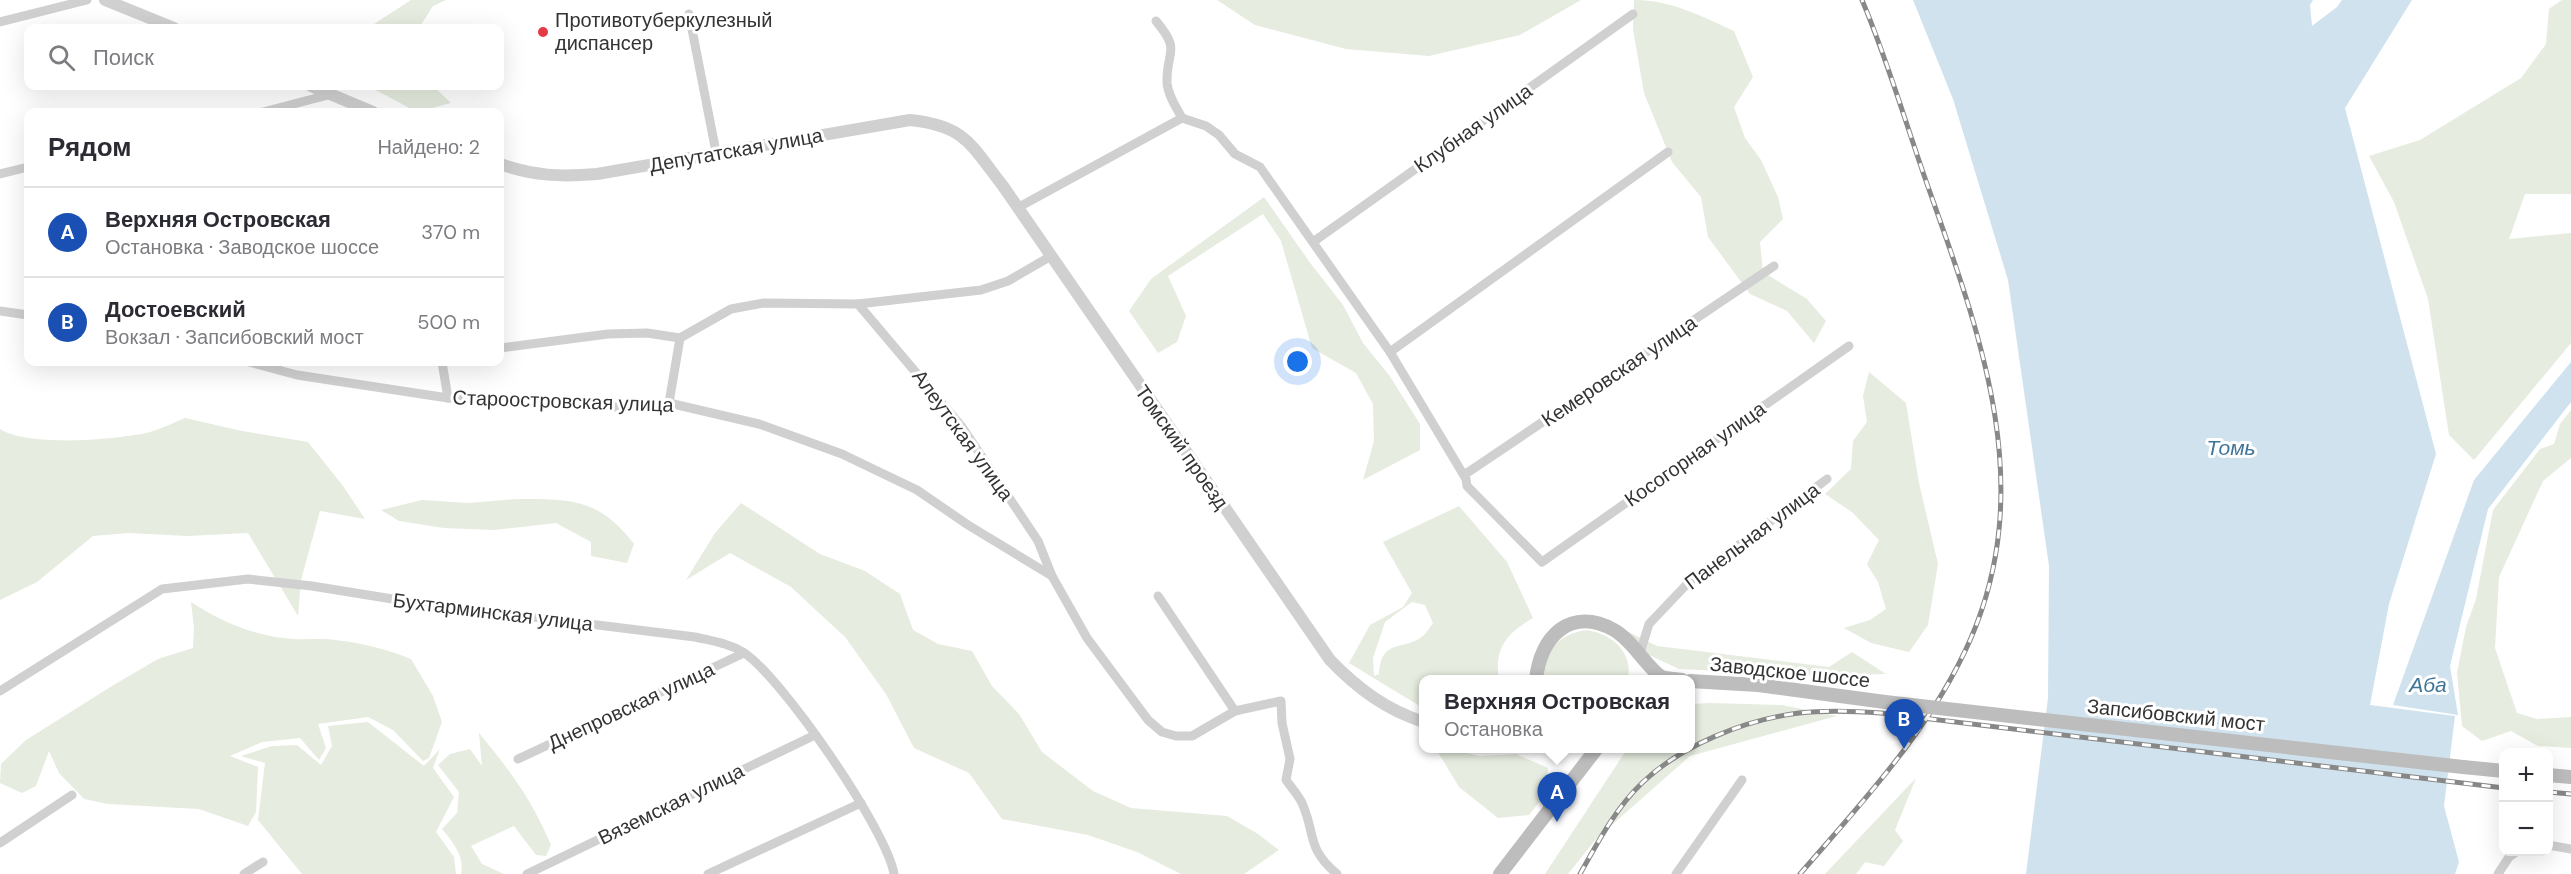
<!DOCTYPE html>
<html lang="ru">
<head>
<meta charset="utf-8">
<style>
	:root { --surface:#fff; --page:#f2f2f3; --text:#2b2b33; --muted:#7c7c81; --line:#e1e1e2; --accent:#0b8043 }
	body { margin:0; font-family:"DM Sans",sans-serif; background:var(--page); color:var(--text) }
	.controls { position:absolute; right:18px; bottom:18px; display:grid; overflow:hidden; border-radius:12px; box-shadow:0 6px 24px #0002 }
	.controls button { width:54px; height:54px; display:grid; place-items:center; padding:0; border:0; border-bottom:2px solid var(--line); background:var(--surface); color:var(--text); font:30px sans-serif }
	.you { position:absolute; left:1298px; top:362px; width:21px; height:21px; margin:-15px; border:4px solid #fff; border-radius:50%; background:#1a73e8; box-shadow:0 0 0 9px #1a73e833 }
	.badge { display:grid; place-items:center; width:39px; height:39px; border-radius:50%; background:var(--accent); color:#fff; font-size:20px; font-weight:700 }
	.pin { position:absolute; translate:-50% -50px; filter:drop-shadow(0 2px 3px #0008) }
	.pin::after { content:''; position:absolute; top:32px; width:21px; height:18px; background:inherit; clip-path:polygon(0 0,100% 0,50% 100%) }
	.popup { position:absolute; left:1419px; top:675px; width:276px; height:78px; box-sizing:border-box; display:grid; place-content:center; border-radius:12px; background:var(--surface); filter:drop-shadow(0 2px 4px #0005); font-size:20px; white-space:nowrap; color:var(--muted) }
	.popup b { font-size:22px; color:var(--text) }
	.popup::after { content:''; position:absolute; left:50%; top:100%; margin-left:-12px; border:12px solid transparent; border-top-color:var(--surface) }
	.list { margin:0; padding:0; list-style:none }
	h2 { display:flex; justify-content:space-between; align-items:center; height:78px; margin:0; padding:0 24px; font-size:26px }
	h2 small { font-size:20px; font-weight:400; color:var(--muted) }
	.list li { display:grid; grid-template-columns:39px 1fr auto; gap:18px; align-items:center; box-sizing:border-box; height:90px; padding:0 24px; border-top:2px solid var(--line) }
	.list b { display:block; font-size:22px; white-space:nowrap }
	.list p { margin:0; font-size:20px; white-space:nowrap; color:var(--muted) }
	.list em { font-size:20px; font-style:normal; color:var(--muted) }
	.icon { flex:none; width:33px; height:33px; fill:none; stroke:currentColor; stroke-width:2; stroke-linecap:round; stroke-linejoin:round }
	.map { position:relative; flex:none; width:2571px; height:874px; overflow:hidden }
	.search { position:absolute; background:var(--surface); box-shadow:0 6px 24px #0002; left:24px; top:24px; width:480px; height:66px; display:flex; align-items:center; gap:15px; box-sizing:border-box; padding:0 21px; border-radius:12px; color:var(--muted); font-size:22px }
	.panel { position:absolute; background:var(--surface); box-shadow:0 6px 24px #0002; left:24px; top:108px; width:480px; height:258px; border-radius:12px }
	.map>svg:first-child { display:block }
	.green { fill:#e6ecdf; fill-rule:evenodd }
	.water { fill:#cfe2ee }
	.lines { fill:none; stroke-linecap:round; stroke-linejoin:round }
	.minor { stroke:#d0d0d0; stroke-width:9 }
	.tertiary { stroke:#d0d0d0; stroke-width:12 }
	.secondary { stroke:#bdbdbd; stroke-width:14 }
	.rail-casing { stroke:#888; stroke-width:5 }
	.rail { stroke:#fff; stroke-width:3; stroke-dasharray:9; stroke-linecap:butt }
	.secondary-bridge { stroke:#bdbdbd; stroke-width:14 }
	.poi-dot { fill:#e63946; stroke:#fff; stroke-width:2 }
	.labels { text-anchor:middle; stroke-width:6; stroke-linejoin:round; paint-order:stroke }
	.poi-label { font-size:20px; fill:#333; stroke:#fff; text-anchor:start }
	.street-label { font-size:20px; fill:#333; stroke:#fff }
	.water-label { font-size:21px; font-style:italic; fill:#3f7597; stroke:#fff }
</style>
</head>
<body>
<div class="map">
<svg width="2571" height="874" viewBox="0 0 2571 874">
	<rect width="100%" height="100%" fill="#fff"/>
	<g class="green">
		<polygon points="411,0 446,0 433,6 419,28 368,28"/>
		<polygon points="1217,0 1581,0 1520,35 1429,56 1346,49 1255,25"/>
		<path d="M1634,0C1671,0 1701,16 1734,31L1753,77L1734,107L1745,138L1761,160L1778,197L1783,219L1760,242L1763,272L1807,299L1826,321L1814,343L1787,311L1750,294L1708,237L1701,197L1672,162L1644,93L1633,29Z"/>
		<polygon points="2562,0 2571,0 2571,194 2525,194 2509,239 2571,233 2571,343 2474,460 2449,435 2428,299 2394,202 2369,156 2420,140 2521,78 2546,44 2549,9"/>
		<polygon points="368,86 433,86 451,103 417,112"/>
		<polygon points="1264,197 1311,264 1343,305 1363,343 1389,375 1420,424 1420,450 1363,480 1374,441 1373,404 1356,373 1312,348 1281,241 1263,214 1168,276 1186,316 1177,342 1158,353 1129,311 1151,279"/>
		<polygon points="1869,372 1906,403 1919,483 1938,564 1928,625 1909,652 1871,643 1844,628 1870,620 1886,609 1878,582 1867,564 1879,540 1852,512 1825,494 1851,469 1853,441 1867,422 1863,396"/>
		<polygon points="2571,410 2571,458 2543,481 2499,577 2495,648 2517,713 2537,719 2571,717 2571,748 2538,746 2511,731 2482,741 2462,726 2457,673 2466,627 2476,599 2493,510 2540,449 2554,444 2560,424"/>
		<path d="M185,418L242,431L308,442L343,486L365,519L320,511L301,580L298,616L248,533L187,536L128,533L93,536L37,582L0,600V429C29,447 112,440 146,433C159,430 173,423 185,418Z"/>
		<path d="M516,499C570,499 599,498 634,544L627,563L591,556V542L556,523L494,530L444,528L399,521L381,510L422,500L468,503Z"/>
		<polygon points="741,503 820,554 865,571 900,594 913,630 938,644 972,651 992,686 1019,714 1042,752 1093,791 1131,808 1227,816 1258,834 1279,850 1244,874 1181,874 1137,852 1088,835 1002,819 969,773 914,748 886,694 845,637 791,587 730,553 686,580 715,533"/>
		<path d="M1459,506L1507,562L1533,618C1507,633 1494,648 1499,679L1424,680L1423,708L1349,663L1370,625L1403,607L1412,593L1383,542ZM1412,602L1425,605L1433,623C1430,627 1427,632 1424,635C1405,652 1381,637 1379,674L1374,676L1373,658L1385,622Z"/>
		<path d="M191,602C221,622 257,637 294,639C308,640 322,638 335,640C362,643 387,649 411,659L433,696L442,722L429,758L423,761L393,730L368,717L318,724L326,748L319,760L300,738L262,742L230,756L258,767L256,812L248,826L199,809L108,804L84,799L59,773L49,751L36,786L22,793L0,783L1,764L26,740L112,686L158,659L193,648L194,628Z"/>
		<polygon points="1612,624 1657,646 1829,667 1852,652 1886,674 1827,676 1679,669 1636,649"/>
		<path d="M1587,630C1612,634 1633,652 1628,679L1544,680C1541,651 1561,633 1587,630Z"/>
		<polygon points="1710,703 1782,705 1837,716 1690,756 1596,839 1568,874 1545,874 1627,749 1690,748 1691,704"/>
		<polygon points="368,722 424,766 440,749 433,768 454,797 436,832 454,857 456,874 302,874 258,820 265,763 241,756 272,746 297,745 321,765 332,746 328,726"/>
		<path d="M479,733C511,772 531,798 551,845L546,856L536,855L514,826L471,846L482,864L504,874H461C465,857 453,842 442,829L457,813L459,792L438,765L450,754L470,749L482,766Z"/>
		<polygon points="1436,749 1452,749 1479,756 1516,754 1548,768 1547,792 1529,815 1498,818 1459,787"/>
		<polygon points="1916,778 1895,830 1903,841 1884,866 1865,862 1856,874 1825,874"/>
	</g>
	<g class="water">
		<polygon points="1913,0 2313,0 2310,5 2312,26 2337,7 2342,0 2412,0 2345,108 2436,454 2389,604 2370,705 2455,716 2444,806 2459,862 2455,874 2026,874 2048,698 2049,566 2008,280 1953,99"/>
		<polygon points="2571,362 2571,402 2488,509 2450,666 2458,715 2393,705 2474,480"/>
	</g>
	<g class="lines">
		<g class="minor">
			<polyline points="689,14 716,152"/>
			<path d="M1156,21C1182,52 1166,50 1167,83C1168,95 1176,107 1182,118"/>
			<polyline points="0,22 87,0"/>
			<polyline points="263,112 332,94"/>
			<polyline points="1182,118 1206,126 1219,135 1235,154 1260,167 1390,352 1466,479 1467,486 1542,562 1849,346"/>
			<polyline points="0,174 28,167"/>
			<polyline points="1017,208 1182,118"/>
			<polyline points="1313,242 1633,14"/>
			<polyline points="858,304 981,290 1008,281 1051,256"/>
			<polyline points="0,311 28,315"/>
			<polyline points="500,348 608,334 647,333 680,338 731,309 764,303 858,304 962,427 1038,541 1052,576"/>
			<polyline points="1390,352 1668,152"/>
			<path d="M249,362L297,375L448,398L572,402L610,407H642L669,403L759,424L842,454L917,490L968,525L1052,576L1087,638L1148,720L1162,732L1176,736H1192L1235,711L1281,701L1282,723L1290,759L1286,780C1291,787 1298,795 1302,803C1316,834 1306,848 1337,874"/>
			<polyline points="442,362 448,398"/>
			<polyline points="669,403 680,338"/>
			<polyline points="1464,475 1774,266"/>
			<polyline points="1158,596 1235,711"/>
			<polyline points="1640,653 1649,624 1688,583 1827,479"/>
			<path d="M0,691L162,589L248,579L312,586L411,602L695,637C712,641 728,643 743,652C781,676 887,830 894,874"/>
			<polyline points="518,759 744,653"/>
			<polyline points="0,843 72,795"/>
			<polyline points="2548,845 2571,849"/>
			<polyline points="244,874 263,862"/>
			<polyline points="527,874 815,735"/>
			<polyline points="708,874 861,803"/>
			<polyline points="1676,874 1742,780"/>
			<polyline points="2498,874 2509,857 2516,852"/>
		</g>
		<g class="tertiary">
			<polyline points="105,0 174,28"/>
			<polyline points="311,86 373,112"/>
			<path d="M500,164C534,176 560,177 597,174L910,120C966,126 970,144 1003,186L1330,660C1357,688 1386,710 1424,722"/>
		</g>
		<g class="secondary">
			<path d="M1536,680C1540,636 1571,606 1614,630C1632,640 1645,665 1660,676C1665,679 1676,679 1682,680"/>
			<polyline points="1690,681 1758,685 1885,702"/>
			<polyline points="2463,767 2504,771"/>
			<polyline points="2548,775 2571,777"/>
			<polyline points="1500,874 1597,748"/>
		</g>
		<g class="rail-casing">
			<g id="rail">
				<polyline points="2548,792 2571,794"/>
				<path d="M1580,874C1598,842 1615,809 1642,783C1682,745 1744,720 1799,713C1826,710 1853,711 1881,713L2504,788"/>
				<path d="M1800,874C1864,800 1932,728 1971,638C2038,482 1979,331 1926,181C1905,121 1887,59 1862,0"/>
			</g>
		</g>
		<use href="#rail" class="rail"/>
		<polyline class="secondary-bridge" points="1885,702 2463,767"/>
	</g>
	<circle class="poi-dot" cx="543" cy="32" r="6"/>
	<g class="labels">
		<g class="poi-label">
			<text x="555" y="27">Противотуберкулезный<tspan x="555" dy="23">диспансер</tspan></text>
		</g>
		<g class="street-label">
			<text transform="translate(1473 128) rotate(-35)" y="7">Клубная улица</text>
			<text transform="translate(736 150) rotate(-10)" y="7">Депутатская улица</text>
			<text transform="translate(1619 371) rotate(-34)" y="7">Кемеровская улица</text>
			<text transform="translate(563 401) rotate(2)" y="7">Староостровская улица</text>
			<text transform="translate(963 435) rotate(54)" y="7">Алеутская улица</text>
			<text transform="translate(1182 447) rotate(55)" y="7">Томский проезд</text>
			<text transform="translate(1695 454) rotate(-35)" y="7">Косогорная улица</text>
			<text transform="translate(1752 536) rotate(-37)" y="7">Панельная улица</text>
			<text transform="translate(493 612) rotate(7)" y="7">Бухтарминская улица</text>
			<text transform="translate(1790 672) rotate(6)" y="7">Заводское шоссе</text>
			<text transform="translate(631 706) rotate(-25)" y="7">Днепровская улица</text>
			<text transform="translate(2176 715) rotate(6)" y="7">Запсибовский мост</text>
			<text transform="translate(671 804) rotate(-26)" y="7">Вяземская улица</text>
		</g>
		<g class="water-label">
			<text x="2231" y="455">Томь</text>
			<text x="2428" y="692">Аба</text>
		</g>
	</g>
</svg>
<div class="controls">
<button>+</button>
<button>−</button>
</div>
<div class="you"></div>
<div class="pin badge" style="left:1557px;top:822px;background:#1a4fb4">A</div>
<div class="popup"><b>Верхняя Островская</b>Остановка</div>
<div class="pin badge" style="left:1904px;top:749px;background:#1a4fb4">B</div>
<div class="search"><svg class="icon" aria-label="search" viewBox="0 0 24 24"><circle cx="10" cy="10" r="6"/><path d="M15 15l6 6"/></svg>Поиск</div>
<section class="panel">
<h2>Рядом<small>Найдено: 2</small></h2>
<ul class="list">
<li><span class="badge" style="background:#1a4fb4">A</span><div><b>Верхняя Островская</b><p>Остановка · Заводское шоссе</p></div><em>370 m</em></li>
<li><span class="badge" style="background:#1a4fb4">B</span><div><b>Достоевский</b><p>Вокзал · Запсибовский мост</p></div><em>500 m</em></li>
</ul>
</section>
</div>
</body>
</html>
